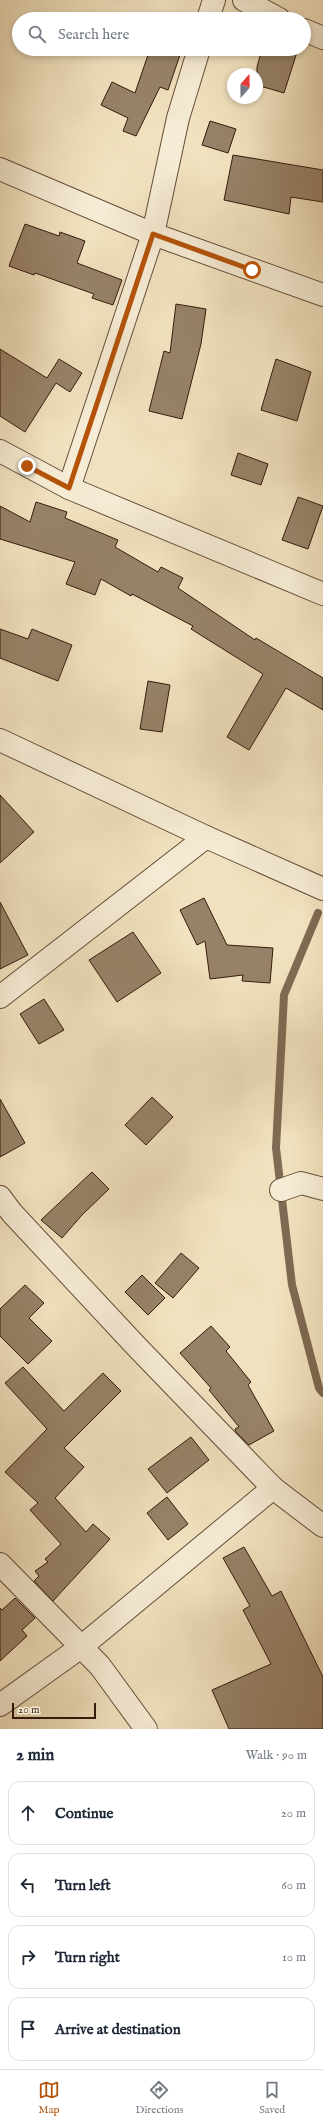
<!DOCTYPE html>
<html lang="en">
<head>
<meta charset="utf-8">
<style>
	:root { --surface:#fff; --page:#f2f2f3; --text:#1f2937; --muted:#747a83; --line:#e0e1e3; --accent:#b45309 }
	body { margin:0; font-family:"IM FELL English",serif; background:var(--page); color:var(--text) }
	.compass { position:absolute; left:227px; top:68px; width:36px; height:36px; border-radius:50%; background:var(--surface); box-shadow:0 2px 6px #0003; rotate:20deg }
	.scale { position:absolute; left:12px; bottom:10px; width:84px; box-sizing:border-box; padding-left:4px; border:2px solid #351b0c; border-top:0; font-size:11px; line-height:14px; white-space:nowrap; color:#351b0c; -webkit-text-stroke:3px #f6ecd5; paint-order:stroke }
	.stop { position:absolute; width:12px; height:12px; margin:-9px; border:3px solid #b45309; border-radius:50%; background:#fff }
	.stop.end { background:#b45309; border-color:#fff; box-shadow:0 1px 4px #0008 }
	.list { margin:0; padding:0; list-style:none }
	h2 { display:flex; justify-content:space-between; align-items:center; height:52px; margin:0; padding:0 16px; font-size:17px }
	h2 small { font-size:13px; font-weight:400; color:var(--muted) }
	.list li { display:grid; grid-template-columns:26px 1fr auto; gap:12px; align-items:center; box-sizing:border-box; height:64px; margin:0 8px 8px; padding:0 8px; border:1px solid var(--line); border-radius:12px }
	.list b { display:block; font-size:15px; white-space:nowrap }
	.list em { font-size:13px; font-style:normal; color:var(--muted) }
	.icon { flex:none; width:22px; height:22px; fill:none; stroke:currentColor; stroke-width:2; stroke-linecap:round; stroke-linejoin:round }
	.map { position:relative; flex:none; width:323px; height:1729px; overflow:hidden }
	.search { position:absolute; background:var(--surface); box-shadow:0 2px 6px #0003; left:12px; right:12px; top:12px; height:44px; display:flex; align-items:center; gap:10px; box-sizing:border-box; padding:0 14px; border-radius:22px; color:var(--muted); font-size:15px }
	.sheet { height:340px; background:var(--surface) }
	nav { display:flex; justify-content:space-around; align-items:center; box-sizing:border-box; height:56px; border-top:1px solid var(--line); background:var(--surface); font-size:11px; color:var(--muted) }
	nav a { display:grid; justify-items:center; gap:2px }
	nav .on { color:var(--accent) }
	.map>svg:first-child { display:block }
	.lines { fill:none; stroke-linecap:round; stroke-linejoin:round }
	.stream { stroke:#7f6a53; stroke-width:8 }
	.building { fill:#978269; stroke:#351b0c }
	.minor-casing { stroke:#644d39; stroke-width:24 }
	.minor { stroke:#f6ecd5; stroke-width:22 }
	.route { stroke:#b45309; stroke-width:5 }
</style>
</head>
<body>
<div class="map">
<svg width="323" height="1729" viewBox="0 0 323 1729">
	<rect width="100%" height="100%" fill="#f1e2bf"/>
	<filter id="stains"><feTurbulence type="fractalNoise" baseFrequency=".005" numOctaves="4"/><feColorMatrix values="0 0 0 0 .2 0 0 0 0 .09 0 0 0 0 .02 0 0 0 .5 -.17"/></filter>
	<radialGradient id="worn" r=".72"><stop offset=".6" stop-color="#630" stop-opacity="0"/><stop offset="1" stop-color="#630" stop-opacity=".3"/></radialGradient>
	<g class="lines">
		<polyline class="stream" points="318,913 284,995 276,1148 292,1285 319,1388 323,1393"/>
	</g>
	<g class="building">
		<polygon points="150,49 182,49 168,90 160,87 136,136 123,131 128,118 101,105 112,82 135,93"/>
		<polygon points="262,49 298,49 284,93 257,85 257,67"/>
		<polygon points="210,121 236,129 228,153 202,145"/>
		<polygon points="233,155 323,170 323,202 291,197 289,214 224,200"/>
		<polygon points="25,224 59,236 60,232 85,241 77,263 122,280 113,305 92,298 94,294 35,273 34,275 9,266"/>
		<polygon points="176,304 206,309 201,344 182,419 149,411 164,351 170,353"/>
		<polygon points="0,349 47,378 59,359 82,373 70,392 56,383 25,432 0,416"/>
		<polygon points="276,359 311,372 297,421 261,410"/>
		<polygon points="238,453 268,464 261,485 231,475"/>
		<polygon points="298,497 323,506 308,549 282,540"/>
		<polygon points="36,502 67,512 65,518 118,540 115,547 158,572 161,567 183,578 178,588 255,640 256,638 323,678 323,710 286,688 249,750 227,737 263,674 191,629 193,626 132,594 131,596 101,579 95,595 66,584 75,562 0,539 0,506 30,522"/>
		<polygon points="0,629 28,639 32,629 72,645 58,681 0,658"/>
		<polygon points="148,681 170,685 162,732 140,729"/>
		<polygon points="0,795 34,832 0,863"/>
		<polygon points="204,898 227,945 273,948 270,983 242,981 243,975 210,979 205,941 197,945 180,910"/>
		<polygon points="0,902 28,955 0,969"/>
		<polygon points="133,932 161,973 117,1002 89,960"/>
		<polygon points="44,999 64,1030 39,1044 20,1014"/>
		<polygon points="152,1097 173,1117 146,1145 125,1125"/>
		<polygon points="0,1099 25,1143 0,1157"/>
		<polygon points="92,1172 109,1189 82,1215 62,1238 41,1220"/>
		<polygon points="181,1253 199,1268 173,1298 155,1283"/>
		<polygon points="142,1275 165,1298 148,1315 125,1292"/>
		<polygon points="25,1285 44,1303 29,1318 52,1341 28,1364 0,1336 0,1309"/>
		<polygon points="211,1326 230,1347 226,1351 251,1382 248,1385 274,1431 249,1445 236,1432 235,1429 239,1427 209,1390 211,1388 180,1353"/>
		<polygon points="23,1367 64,1411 103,1373 121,1391 64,1448 84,1467 55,1498 86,1532 93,1524 110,1539 53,1601 34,1581 39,1576 35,1571 48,1562 45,1559 61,1544 30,1510 38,1503 5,1472 47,1429 5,1383"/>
		<polygon points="191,1437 209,1460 167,1493 148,1469"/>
		<polygon points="167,1497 188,1524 168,1540 147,1513"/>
		<polygon points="244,1547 272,1596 281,1591 323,1677 323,1729 229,1729 212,1690 271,1664 243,1610 250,1606 223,1558"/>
		<polygon points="15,1598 35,1618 22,1630 27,1636 0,1661 0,1608 2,1610"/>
	</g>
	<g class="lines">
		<g class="minor-casing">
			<g id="minor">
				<polyline points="244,0 279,19"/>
				<polyline points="208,19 214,0"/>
				<polyline points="304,30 323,38"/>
				<polyline points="0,169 153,234 323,295"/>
				<polyline points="0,451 69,488 323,594"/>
				<polyline points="69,488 153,234 178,118 199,49"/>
				<polyline points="0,740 206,837 323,889"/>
				<polyline points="0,997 206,837"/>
				<polyline points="281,1190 301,1183 323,1189"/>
				<polyline points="0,1197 12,1213 136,1346 273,1488 323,1526"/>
				<polyline points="0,1564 100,1666 146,1729"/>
				<polyline points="0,1705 81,1647 273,1488"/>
			</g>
		</g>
		<use href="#minor" class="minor"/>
	</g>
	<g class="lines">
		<polyline class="route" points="27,466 69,488 153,234 252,270"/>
	</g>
	<rect width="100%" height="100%" filter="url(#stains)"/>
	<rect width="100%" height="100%" fill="url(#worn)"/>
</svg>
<svg class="compass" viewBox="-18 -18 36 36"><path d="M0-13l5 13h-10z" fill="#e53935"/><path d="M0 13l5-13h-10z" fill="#747a83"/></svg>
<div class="scale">20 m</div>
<div class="stop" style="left:252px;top:270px"></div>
<div class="stop end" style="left:27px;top:466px"></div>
<div class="search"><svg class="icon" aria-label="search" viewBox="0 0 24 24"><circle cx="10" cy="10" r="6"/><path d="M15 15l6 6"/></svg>Search here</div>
</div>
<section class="sheet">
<h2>2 min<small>Walk · 90 m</small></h2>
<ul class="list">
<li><svg class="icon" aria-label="ahead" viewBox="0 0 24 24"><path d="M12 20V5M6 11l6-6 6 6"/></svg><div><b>Continue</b></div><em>20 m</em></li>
<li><svg class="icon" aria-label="left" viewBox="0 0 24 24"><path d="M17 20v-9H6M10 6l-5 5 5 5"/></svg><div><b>Turn left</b></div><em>60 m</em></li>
<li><svg class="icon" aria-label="right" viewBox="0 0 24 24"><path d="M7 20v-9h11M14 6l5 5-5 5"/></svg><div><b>Turn right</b></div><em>10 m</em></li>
<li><svg class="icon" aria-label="arrive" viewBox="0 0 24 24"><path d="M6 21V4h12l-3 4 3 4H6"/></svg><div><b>Arrive at destination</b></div></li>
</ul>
</section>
<nav>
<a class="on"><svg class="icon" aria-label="map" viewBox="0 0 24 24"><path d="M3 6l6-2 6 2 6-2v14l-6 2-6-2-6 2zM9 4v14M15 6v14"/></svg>Map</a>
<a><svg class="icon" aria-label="directions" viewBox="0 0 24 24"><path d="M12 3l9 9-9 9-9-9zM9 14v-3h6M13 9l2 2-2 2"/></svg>Directions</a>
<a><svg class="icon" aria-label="saved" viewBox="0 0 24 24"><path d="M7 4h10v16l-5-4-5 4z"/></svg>Saved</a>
</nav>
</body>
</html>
